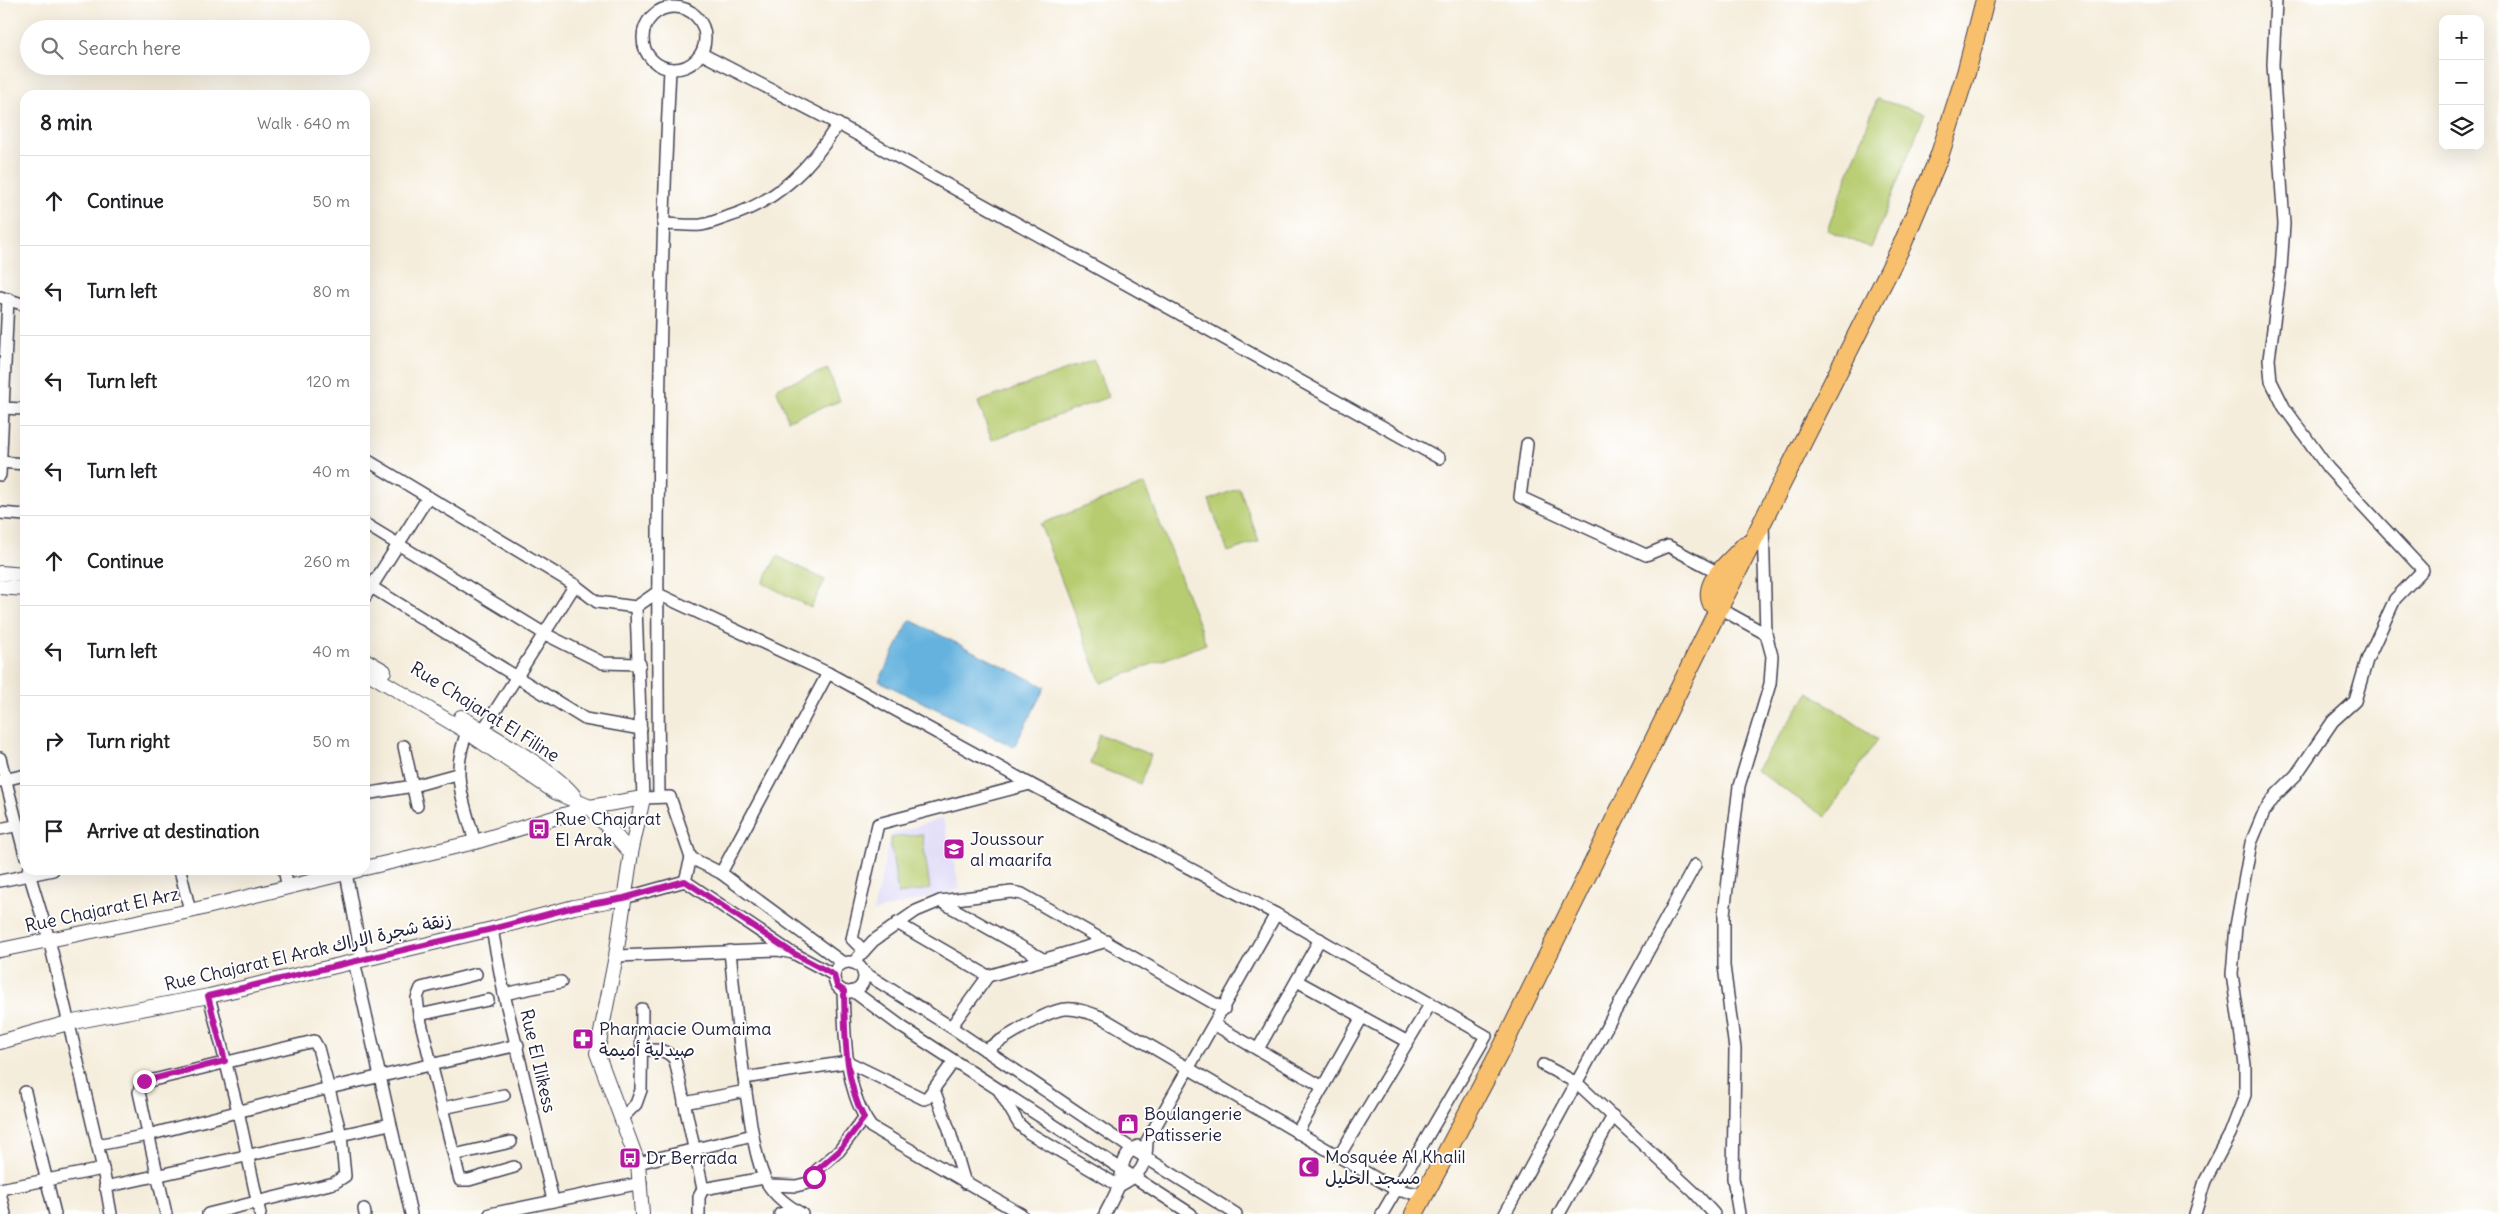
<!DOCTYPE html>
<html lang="en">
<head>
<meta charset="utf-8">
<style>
	:root { --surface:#fff; --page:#f6f6f6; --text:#202124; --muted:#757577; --line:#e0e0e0 }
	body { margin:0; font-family:Delius,"Playpen Sans Arabic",sans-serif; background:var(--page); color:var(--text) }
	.controls { position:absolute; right:15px; top:15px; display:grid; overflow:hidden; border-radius:10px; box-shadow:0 5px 20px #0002 }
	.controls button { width:45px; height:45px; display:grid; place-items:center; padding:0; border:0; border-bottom:1px solid var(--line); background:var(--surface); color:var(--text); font:25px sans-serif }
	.stop { position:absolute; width:15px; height:15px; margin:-11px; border:4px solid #b5179e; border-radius:50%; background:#fff }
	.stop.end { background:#b5179e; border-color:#fff; box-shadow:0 1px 5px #0008 }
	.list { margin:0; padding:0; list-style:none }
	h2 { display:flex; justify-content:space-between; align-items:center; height:65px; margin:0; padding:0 20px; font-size:21px }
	h2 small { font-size:16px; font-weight:400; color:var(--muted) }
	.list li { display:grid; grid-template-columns:32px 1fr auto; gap:15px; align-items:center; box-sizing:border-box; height:90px; padding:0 20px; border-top:1px solid var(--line) }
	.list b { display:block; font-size:19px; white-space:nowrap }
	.list em { font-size:16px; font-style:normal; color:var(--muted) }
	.icon { flex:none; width:28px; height:28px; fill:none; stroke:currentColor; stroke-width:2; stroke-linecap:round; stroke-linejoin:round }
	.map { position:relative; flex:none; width:2499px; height:1214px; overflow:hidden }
	.search { position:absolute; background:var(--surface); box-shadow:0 5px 20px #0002; left:20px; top:20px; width:350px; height:55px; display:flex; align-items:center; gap:12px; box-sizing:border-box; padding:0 18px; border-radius:28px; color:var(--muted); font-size:19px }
	.panel { position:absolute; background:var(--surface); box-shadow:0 5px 20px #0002; left:20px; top:90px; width:350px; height:785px; border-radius:15px }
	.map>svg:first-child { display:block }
	.built { fill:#dbd6f7 }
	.green { fill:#b7cc70; stroke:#6c7756 }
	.water { fill:#65b2de; stroke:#446a8c }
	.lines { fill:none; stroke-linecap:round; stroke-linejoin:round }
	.minor-casing { stroke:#424053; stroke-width:14 }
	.tertiary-casing { stroke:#424053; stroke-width:16 }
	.primary-casing { stroke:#424053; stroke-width:20 }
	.minor { stroke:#fff; stroke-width:11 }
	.tertiary { stroke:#fff; stroke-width:14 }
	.primary { stroke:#f8bf6c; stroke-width:18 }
	.route { stroke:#b5179e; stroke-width:6 }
	.labels { text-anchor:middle; stroke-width:4; stroke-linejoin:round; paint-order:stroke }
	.street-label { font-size:18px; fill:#22223b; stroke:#fff }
	.poi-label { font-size:18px; fill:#22223b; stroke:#fff; text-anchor:start }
</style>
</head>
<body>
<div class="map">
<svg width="2499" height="1214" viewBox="0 0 2499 1214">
	<rect width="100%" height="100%" fill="#fff"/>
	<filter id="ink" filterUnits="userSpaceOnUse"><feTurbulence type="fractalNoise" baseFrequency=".02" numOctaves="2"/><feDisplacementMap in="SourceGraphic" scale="10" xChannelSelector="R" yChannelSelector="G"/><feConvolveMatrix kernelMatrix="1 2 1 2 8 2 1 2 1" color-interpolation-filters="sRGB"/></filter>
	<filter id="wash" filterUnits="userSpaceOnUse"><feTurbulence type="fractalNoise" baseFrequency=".0096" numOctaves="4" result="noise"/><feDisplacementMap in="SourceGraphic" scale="20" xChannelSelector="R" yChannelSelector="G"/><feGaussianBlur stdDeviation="1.12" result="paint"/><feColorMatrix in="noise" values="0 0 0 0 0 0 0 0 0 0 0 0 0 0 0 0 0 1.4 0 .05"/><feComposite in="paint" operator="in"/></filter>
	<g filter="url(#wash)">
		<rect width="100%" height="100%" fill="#f5eddb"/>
		<polygon class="built" points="943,818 960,889 873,912 891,834"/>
		<g class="green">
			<polygon points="1877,99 1925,113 1871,248 1827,230"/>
			<polygon points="1094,360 1108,397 992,440 978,402"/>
			<polygon points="828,369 840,401 788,420 776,388"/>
			<polygon points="1145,484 1206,644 1101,683 1040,524"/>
			<polygon points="1239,488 1259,541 1228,552 1209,500"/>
			<polygon points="777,556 825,580 811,608 763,583"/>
			<polygon points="1809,692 1878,739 1825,817 1756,770"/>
			<polygon points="1099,734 1151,755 1140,784 1090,764"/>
			<polygon points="922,834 930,889 898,894 890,838"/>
		</g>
		<polygon class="water" points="910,620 1045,687 1014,747 879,681"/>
	</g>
	<g filter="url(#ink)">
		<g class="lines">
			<g class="minor-casing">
				<g id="minor">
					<circle cx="674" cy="38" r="31"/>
					<polyline points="702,54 838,124 1439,458"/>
					<path d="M663,224C675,224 688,226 701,225C709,224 718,220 727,217C777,202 811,167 838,124"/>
					<polyline points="0,297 25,305"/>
					<polyline points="0,408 25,409"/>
					<polyline points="1527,444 1520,497 1646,555 1668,546 1719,573"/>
					<polyline points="365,459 575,585 597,602 636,607"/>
					<polyline points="0,462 25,464"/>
					<polyline points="0,475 8,299"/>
					<polyline points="0,513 25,515"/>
					<polyline points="365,524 545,634 603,663 640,664"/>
					<polyline points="365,583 585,719 641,729"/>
					<polyline points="365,597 428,497"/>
					<polyline points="1719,608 1766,634"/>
					<path d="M470,725C449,771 462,796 475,842"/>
					<polyline points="483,730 575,585"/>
					<polyline points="404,746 417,806"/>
					<polyline points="0,758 25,855"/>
					<polyline points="0,781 25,775"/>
					<polyline points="365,794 413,786 457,774"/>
					<path d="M659,796C656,554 658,311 670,69"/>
					<polyline points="0,829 19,825"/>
					<polyline points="28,870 49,939 103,1169 111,1214"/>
					<polyline points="180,870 190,911"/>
					<polyline points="284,870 288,887"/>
					<polyline points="346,873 362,960"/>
					<polyline points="721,873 828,673"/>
					<polyline points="0,881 53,870"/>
					<polyline points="685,881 789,951"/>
					<polyline points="624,898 685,881 691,858"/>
					<polyline points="940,901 1043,959"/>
					<polyline points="897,923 988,976"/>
					<polyline points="492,929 504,994 553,1200"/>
					<path d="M730,951C735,1003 740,1055 748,1106C752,1130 755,1155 764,1177C771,1193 788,1206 802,1214"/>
					<polyline points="864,951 852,939 878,824 1030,784"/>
					<polyline points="616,956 778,950 793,953 834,975"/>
					<polyline points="354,961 411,1214"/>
					<circle cx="849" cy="977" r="15"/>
					<polyline points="843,963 721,873 691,858 670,797 643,798 636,607 656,593 828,673 1030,784 1276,914 1486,1036 1382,1214"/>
					<polyline points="853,963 873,941 916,911 940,901 1011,892 1022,894 1224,1009"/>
					<polyline points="863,972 951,1027 1132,1149 1236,1214"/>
					<polyline points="476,974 421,988 417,998 419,1015 460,1180 469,1180 514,1167"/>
					<polyline points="1297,981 1406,1041"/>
					<path d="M843,991C845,1035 844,1090 871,1127L1021,1214"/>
					<polyline points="853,991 902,1027 1191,1214"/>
					<polyline points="504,994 561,982"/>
					<polyline points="209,996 238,1111 260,1214"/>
					<polyline points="419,1015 488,1000"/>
					<polyline points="1215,1025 1323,1087"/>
					<polyline points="951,1027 988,976 1107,941"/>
					<polyline points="1258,1049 1320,939"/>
					<path d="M642,1050C656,1050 666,1048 675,1060L703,1189"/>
					<path d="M985,1050C1004,1039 1048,1009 1066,1009C1078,1008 1090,1013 1101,1017L1396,1190L1424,1195"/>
					<polyline points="1543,1065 1577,1083 1694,1192 1714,1214"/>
					<polyline points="744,1078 848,1062 924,1099 927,1098 954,1061"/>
					<polyline points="934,1090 949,1129 965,1183"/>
					<polyline points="25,1092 55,1214"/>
					<polyline points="1000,1092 1019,1124 1029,1133 1119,1186"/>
					<polyline points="684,1103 746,1091"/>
					<polyline points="443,1108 504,1095"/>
					<polyline points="621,1119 636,1104 641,1090 642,1009"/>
					<polyline points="1297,1133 1362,1017"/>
					<polyline points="97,1145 148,1135 329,1088 518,1045"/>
					<polyline points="454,1155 511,1142"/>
					<polyline points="1339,1156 1431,1003"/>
					<polyline points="638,1163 753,1135"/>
					<polyline points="769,1185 796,1186 808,1183 814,1177 817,1170 839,1151 864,1118"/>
					<path d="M1119,1186C1141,1175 1147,1165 1147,1141L1276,914"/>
					<polyline points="105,1187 390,1124"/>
					<polyline points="0,1189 103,1169"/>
					<polyline points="0,1192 5,1214"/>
					<polyline points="364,1209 365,1214"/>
					<polyline points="166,1214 139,1092 141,1083 314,1041 318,1048 341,1135 345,1176 334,1183 208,1214"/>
					<polyline points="490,1214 641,1183"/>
					<polyline points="699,1214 699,1197 703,1189 764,1178"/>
					<polyline points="780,1214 794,1210"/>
					<path d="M1105,1214C1109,1206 1114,1197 1118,1188C1124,1174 1118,1156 1138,1146"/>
					<polyline points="1505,1214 1695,865"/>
					<polyline points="1559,1214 1613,1116"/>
					<polyline points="1739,1214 1733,1178 1735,1049 1724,966 1724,914 1739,786 1770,684 1772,656 1766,634 1763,524"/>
					<polyline points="2195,1214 2205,1181 2230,1134 2245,1095 2245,1065 2232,974 2236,926 2251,843 2264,812 2276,795 2296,775 2333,721 2355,701 2367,660 2395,599 2423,570 2328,468 2284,407 2271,381 2269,359 2281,269 2284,224 2273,65 2276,0"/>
				</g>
			</g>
			<g class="tertiary-casing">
				<g id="tertiary">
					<polyline points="0,573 25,575"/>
					<polyline points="0,587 25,589"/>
					<polyline points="365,660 384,671"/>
					<polyline points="365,671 467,732 555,792 590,807 631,853"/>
					<path d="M461,717C490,735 554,770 574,796"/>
					<polyline points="365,868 475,842 590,807 643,798 631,853 616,956 597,1053 638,1163 642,1214"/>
					<polyline points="0,950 190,911 358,870"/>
					<polyline points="0,1042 68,1023 209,996 492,929 574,907 624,898"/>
				</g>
			</g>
			<g class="primary-casing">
				<g id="primary">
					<path d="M1719,608L1712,604C1701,581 1733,560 1745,545"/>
					<polyline points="1414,1214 1503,1046 1719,608 1902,245 1939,157 1966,73 1985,0"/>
				</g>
			</g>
			<use href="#minor" class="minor"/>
			<use href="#tertiary" class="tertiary"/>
			<use href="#primary" class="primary"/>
		</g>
	</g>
	<g class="lines" filter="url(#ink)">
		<path class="route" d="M144,1081L225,1061L208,996L492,929L574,907L624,898L685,881L793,953L834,975L837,986L844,991C845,1032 844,1080 864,1118L839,1151L817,1170L814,1177"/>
	</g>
	<defs>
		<g id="bus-square" transform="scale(1.125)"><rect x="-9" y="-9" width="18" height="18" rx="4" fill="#b5179e" stroke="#fff"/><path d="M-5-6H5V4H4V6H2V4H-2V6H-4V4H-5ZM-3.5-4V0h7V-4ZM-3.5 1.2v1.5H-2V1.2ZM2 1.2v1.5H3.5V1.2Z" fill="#fff"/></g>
		<g id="school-square" transform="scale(1.125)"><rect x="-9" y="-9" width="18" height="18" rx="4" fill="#b5179e" stroke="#fff"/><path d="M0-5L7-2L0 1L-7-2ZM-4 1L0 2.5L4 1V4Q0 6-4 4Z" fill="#fff"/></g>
		<g id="pharmacy-square" transform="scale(1.125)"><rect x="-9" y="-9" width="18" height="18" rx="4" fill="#b5179e" stroke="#fff"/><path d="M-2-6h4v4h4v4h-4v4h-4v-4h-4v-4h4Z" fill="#fff"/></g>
		<g id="shop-square" transform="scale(1.125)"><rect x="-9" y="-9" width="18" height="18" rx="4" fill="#b5179e" stroke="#fff"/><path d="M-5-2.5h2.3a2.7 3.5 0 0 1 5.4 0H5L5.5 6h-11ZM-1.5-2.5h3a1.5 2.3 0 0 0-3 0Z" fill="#fff"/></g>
		<g id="mosque-square" transform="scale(1.125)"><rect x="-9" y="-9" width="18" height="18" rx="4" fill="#b5179e" stroke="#fff"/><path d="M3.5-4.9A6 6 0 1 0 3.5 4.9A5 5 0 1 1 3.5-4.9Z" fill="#fff"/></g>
	</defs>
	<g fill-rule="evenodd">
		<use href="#bus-square" x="539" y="829"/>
		<use href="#school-square" x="954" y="849"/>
		<use href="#pharmacy-square" x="583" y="1039"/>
		<use href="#shop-square" x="1128" y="1124"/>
		<use href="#bus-square" x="630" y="1158"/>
		<use href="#mosque-square" x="1309" y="1167"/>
	</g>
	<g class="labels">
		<g class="street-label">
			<text transform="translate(485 712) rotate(32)" y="6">Rue Chajarat El Filine</text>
			<text transform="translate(102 910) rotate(-12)" y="6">Rue Chajarat El Arz</text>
			<text transform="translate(308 952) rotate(-13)" y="6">Rue Chajarat El Arak زنقة شجرة الاراك</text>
			<text transform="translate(538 1061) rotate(77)" y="6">Rue El Ilikess</text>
		</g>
		<g class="poi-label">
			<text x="555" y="825">Rue Chajarat<tspan x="555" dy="21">El Arak</tspan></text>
			<text x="970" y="845">Joussour<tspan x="970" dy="21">al maarifa</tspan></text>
			<text x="599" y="1035">Pharmacie Oumaima<tspan x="599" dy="21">صيدلية أميمة</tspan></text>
			<text x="1144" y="1120">Boulangerie<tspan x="1144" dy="21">Patisserie</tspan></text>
			<text x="1325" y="1163">Mosquée Al Khalil<tspan x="1325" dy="21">مسجد الخليل</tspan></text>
			<text x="646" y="1164">Dr Berrada</text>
		</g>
	</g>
</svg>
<div class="controls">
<button>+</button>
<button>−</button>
<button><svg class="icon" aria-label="layers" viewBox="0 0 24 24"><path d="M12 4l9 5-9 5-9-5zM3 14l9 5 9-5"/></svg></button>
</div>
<div class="stop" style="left:814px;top:1177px"></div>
<div class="stop end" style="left:144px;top:1081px"></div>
<div class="search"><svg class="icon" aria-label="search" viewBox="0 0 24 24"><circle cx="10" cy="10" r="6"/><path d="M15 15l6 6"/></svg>Search here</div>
<section class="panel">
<h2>8 min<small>Walk · 640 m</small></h2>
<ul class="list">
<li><svg class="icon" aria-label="ahead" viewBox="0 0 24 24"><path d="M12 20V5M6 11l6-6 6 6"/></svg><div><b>Continue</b></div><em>50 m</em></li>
<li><svg class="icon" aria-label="left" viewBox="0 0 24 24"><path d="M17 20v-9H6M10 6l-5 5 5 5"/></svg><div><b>Turn left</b></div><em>80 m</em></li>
<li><svg class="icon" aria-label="left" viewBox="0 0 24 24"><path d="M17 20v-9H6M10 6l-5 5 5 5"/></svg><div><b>Turn left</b></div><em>120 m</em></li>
<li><svg class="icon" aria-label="left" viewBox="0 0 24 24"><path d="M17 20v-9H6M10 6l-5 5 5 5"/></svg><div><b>Turn left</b></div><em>40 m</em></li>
<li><svg class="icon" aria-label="ahead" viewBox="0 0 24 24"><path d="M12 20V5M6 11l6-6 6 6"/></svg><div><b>Continue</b></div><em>260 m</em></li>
<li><svg class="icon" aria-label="left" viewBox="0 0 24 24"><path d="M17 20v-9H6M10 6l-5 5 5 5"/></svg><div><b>Turn left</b></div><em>40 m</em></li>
<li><svg class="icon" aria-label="right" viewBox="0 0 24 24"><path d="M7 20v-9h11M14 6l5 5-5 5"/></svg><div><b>Turn right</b></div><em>50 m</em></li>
<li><svg class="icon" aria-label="arrive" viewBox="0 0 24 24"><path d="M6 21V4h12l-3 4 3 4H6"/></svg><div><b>Arrive at destination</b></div></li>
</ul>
</section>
</div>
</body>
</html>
